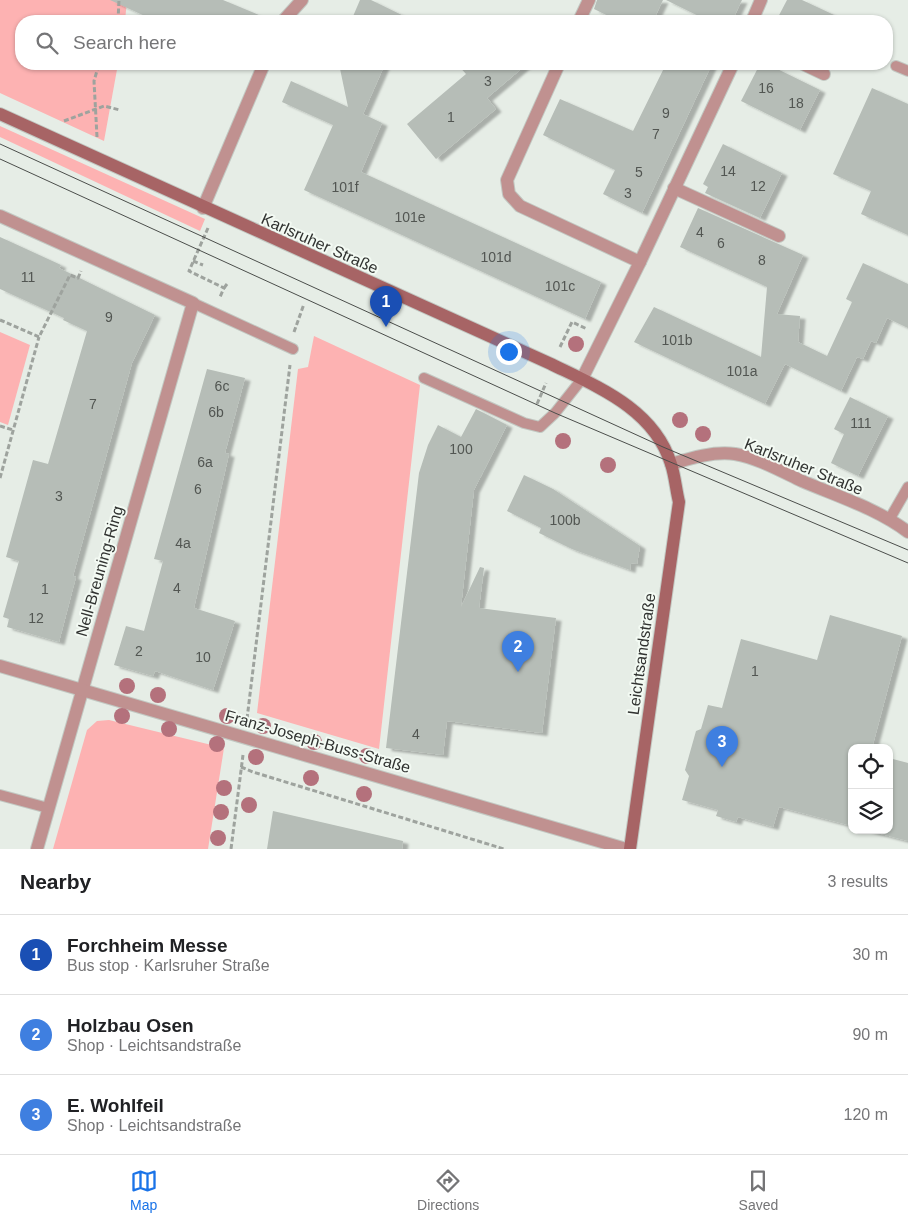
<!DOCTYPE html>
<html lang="en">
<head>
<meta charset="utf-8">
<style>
	:root { --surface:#fff; --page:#f6f6f6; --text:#202124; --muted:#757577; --line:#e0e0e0; --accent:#1a73e8 }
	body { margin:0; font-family:Arial,sans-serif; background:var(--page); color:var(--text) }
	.controls { position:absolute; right:15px; bottom:15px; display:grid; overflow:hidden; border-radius:10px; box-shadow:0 1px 4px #0004 }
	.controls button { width:45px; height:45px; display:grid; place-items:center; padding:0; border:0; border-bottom:1px solid var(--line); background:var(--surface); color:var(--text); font:25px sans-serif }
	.you { position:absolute; left:508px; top:351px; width:18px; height:18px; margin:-12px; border:4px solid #fff; border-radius:50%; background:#1a73e8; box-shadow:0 0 0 8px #1a73e833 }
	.badge { display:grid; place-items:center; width:32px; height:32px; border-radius:50%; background:var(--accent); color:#fff; font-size:16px; font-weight:700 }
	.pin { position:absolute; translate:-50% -41px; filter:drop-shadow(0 1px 2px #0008) }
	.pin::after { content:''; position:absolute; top:26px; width:18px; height:15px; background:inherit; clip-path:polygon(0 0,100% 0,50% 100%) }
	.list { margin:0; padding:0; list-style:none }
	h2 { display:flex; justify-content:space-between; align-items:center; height:65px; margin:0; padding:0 20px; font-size:21px }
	h2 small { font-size:16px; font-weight:400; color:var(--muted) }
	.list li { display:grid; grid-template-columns:32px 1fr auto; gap:15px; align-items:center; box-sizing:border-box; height:80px; padding:0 20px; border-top:1px solid var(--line) }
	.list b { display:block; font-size:19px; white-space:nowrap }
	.list p { margin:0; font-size:16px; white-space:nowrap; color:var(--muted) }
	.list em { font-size:16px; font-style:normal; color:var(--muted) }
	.icon { flex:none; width:28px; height:28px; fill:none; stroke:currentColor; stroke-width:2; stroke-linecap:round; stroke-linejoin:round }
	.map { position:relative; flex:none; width:908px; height:849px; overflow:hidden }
	.search { position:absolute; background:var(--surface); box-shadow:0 1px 4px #0004; left:15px; right:15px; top:15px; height:55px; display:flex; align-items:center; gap:12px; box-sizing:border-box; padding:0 18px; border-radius:20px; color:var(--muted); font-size:19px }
	.sheet { height:305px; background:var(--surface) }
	nav { display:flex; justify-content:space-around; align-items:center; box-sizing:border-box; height:70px; border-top:1px solid var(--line); background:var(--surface); font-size:14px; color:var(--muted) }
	nav a { display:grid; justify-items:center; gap:2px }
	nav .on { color:var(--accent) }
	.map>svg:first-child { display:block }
	.green { fill:#fdb2b2 }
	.building { fill:#b6bdb7; filter:url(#shadow) }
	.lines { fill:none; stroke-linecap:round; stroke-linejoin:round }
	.lane-casing { stroke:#c2c8c2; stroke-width:12 }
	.street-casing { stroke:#c2c8c2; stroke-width:14 }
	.secondary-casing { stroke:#c2c8c2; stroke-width:14 }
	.path { stroke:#9ea39e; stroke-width:3; stroke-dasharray:5 2.5; stroke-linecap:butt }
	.lane { stroke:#c09190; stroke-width:10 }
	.street { stroke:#c09190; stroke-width:12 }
	.secondary { stroke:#a76465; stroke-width:12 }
	.tram { stroke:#4b4e4b; stroke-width:1 }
	.tree { fill:#b4717c }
	.labels { text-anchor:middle; stroke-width:4; stroke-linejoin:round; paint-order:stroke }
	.number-label { font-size:14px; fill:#525652 }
	.street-label { font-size:16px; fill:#313331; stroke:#f3faf3 }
</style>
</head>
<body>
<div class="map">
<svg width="908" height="849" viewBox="0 0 908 849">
	<defs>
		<filter id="shadow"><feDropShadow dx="5.5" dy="3" stdDeviation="1" flood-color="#0004"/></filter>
	</defs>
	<rect width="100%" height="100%" fill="#e6ede6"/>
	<g class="green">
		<polygon points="0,0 127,0 125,21 21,21 21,64 118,64 104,141 0,93"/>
		<polygon points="0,126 205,219 200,231 0,137"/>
		<polygon points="0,332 30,345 8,425 0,422"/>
		<polygon points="314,336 420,385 379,749 257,713 298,369 308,367"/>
		<polygon points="109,720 224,748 208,849 53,849 87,730 97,721"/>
	</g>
	<g class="building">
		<polygon points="110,0 223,0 273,21 156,21"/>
		<polygon points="360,0 371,0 414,21 351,21"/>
		<polygon points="597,0 663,0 653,21 619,21 594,9"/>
		<polygon points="666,0 742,0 732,21 709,21"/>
		<polygon points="787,0 802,0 847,21 776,21"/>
		<polygon points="339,64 385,64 363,114 382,123 361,172 601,282 585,319 304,190 333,125 282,102 291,81 348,107"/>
		<polygon points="457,64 527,64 487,98 496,109 436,159 407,124 466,74"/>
		<polygon points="666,64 712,64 642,213 603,194 615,170 543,135 560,99 633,131"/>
		<polygon points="760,64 767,64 820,90 800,130 741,101"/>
		<polygon points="872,88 908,104 908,235 861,214 871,191 833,174"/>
		<polygon points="723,144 782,173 760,218 705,193 708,187 703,184"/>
		<polygon points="698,208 803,255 777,314 800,316 798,342 827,356 852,302 846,299 863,263 908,284 908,328 887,318 876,343 871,341 863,359 857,357 841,391 785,364 765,404 634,342 654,307 761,357 767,287 680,247"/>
		<polygon points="0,237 61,265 59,268 155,315 132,363 73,576 76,577 59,642 7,627 9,619 3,617 19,561 6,557 33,460 48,464 87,331 63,320 64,318 0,289"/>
		<polygon points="207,369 245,378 225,453 229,454 194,608 235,621 213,690 155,671 153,676 114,665 126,626 144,631 163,561 154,559"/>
		<polygon points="850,397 888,416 858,476 831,463 844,434 834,429"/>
		<polygon points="476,409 507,425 474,490 461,607 480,567 484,568 479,608 556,618 542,733 447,721 443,755 386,748 419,473 428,445 438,425 461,437"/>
		<polygon points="524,475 553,489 640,546 637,564 631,563 630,570 572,549 539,533 541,528 507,511"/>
		<polygon points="830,615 902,636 872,748 852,748 852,826 779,807 773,827 738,817 736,822 716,816 718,810 682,800 689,776 685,770 696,731 701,729 708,705 722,708 741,639 817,660"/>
		<polygon points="889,758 908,763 908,841 866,830 889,830"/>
		<polygon points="273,811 403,841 402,849 267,849"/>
	</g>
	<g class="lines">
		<g class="lane-casing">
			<g id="lane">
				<polyline points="896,66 908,71"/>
				<polyline points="193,303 293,349"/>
				<polyline points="424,378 524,423 540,427 555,413 582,379"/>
				<polyline points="889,520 908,487"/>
				<polyline points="0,795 48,808"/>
			</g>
		</g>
		<g class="street-casing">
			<g id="street">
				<polyline points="283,21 302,0"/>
				<polyline points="579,21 589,0"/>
				<polyline points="752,21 761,0"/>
				<polyline points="559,64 507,180 509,194 520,206 640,262 582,379"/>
				<polyline points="803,64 824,74"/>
				<polyline points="674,188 779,236"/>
				<polyline points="203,208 264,64"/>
				<polyline points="0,216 193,303 37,849"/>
				<polyline points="640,262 733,64"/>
				<path d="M671,464C691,458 714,451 735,454C758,458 781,471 802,481C837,496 878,509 908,532"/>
				<polyline points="0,666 626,849"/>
			</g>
		</g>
		<g class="secondary-casing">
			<path id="secondary" d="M0,114L551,364C598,387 654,409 671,464C675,476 676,490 679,502L630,849"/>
		</g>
		<g class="path">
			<polyline points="118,21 119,0"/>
			<polyline points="64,121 104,106 120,110"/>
			<polyline points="97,137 94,81 99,64"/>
			<polyline points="208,228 189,271 224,288 220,297"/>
			<polyline points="193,261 203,265"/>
			<polyline points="224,288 227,284"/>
			<polyline points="0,320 39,337 70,275 78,278 81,271"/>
			<polyline points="294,332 304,304"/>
			<polyline points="560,347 572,322 587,329"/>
			<polyline points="537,404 546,383"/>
			<polyline points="0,426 13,430"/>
			<polyline points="0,478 39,337"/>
			<polyline points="247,719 290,365"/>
			<polyline points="241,767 253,772 504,849"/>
			<polyline points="231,849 243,755"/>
		</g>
		<use href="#lane" class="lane"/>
		<use href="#street" class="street"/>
		<use href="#secondary" class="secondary"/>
		<g class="tram">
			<polyline points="0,144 663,447 908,550"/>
			<polyline points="0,159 555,413 908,563"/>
		</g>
	</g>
	<g class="tree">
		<circle cx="576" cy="344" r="8"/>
		<circle cx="680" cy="420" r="8"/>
		<circle cx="703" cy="434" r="8"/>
		<circle cx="563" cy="441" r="8"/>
		<circle cx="608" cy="465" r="8"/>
		<circle cx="127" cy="686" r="8"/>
		<circle cx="158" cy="695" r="8"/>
		<circle cx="122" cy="716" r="8"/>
		<circle cx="227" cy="716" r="8"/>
		<circle cx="263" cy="726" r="8"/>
		<circle cx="169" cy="729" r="8"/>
		<circle cx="314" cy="742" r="8"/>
		<circle cx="217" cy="744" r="8"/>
		<circle cx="367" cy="756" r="8"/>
		<circle cx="256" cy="757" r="8"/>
		<circle cx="311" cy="778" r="8"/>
		<circle cx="224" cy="788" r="8"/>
		<circle cx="364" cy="794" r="8"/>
		<circle cx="249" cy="805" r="8"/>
		<circle cx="221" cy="812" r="8"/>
		<circle cx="218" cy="838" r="8"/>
	</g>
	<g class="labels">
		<g class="number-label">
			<text x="488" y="86">3</text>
			<text x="766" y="93">16</text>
			<text x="796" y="108">18</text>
			<text x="666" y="118">9</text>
			<text x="451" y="122">1</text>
			<text x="656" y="139">7</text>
			<text x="728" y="176">14</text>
			<text x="639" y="177">5</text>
			<text x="758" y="191">12</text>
			<text x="345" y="192">101f</text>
			<text x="628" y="198">3</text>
			<text x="410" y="222">101e</text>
			<text x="700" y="237">4</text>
			<text x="721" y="248">6</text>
			<text x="496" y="262">101d</text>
			<text x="762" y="265">8</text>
			<text x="28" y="282">11</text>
			<text x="560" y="291">101c</text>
			<text x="109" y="322">9</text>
			<text x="677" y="345">101b</text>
			<text x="742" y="376">101a</text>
			<text x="222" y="391">6c</text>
			<text x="93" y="409">7</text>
			<text x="216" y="417">6b</text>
			<text x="861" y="428">111</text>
			<text x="461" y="454">100</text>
			<text x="205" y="467">6a</text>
			<text x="198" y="494">6</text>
			<text x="59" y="501">3</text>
			<text x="565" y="525">100b</text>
			<text x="183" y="548">4a</text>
			<text x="177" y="593">4</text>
			<text x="45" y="594">1</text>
			<text x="36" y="623">12</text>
			<text x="139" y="656">2</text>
			<text x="203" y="662">10</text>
			<text x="755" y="676">1</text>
			<text x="416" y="739">4</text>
		</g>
		<g class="street-label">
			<text transform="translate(320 243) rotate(24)" y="6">Karlsruher Straße</text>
			<text transform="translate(804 466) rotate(22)" y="6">Karlsruher Straße</text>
			<text transform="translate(99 571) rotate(-74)" y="6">Nell-Breuning-Ring</text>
			<text transform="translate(641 654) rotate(-82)" y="6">Leichtsandstraße</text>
			<text transform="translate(318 741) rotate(16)" y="6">Franz-Joseph-Buss-Straße</text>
		</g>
	</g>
</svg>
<div class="controls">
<button><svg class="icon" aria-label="locate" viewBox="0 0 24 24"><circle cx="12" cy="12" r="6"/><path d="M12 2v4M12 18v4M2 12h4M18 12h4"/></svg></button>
<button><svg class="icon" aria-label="layers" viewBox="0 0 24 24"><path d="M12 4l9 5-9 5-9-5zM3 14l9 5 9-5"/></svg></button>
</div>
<div class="you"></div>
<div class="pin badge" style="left:386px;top:327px;background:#1a4fb4">1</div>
<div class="pin badge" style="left:518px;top:672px;background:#3f7fe0">2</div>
<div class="pin badge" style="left:722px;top:767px;background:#3f7fe0">3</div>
<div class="search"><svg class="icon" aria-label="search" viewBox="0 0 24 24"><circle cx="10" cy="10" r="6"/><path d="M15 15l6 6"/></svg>Search here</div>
</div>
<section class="sheet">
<h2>Nearby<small>3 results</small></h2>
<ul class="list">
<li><span class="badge" style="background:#1a4fb4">1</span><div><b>Forchheim Messe</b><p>Bus stop · Karlsruher Straße</p></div><em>30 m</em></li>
<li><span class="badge" style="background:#3f7fe0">2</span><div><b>Holzbau Osen</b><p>Shop · Leichtsandstraße</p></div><em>90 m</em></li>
<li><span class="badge" style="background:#3f7fe0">3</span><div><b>E. Wohlfeil</b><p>Shop · Leichtsandstraße</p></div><em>120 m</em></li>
</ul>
</section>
<nav>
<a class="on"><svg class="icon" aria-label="map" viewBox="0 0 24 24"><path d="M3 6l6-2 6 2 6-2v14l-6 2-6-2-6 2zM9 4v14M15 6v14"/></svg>Map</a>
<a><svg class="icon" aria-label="directions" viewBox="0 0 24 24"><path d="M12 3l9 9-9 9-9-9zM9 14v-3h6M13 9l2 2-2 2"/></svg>Directions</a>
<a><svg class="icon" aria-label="saved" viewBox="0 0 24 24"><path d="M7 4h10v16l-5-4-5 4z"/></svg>Saved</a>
</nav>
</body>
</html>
